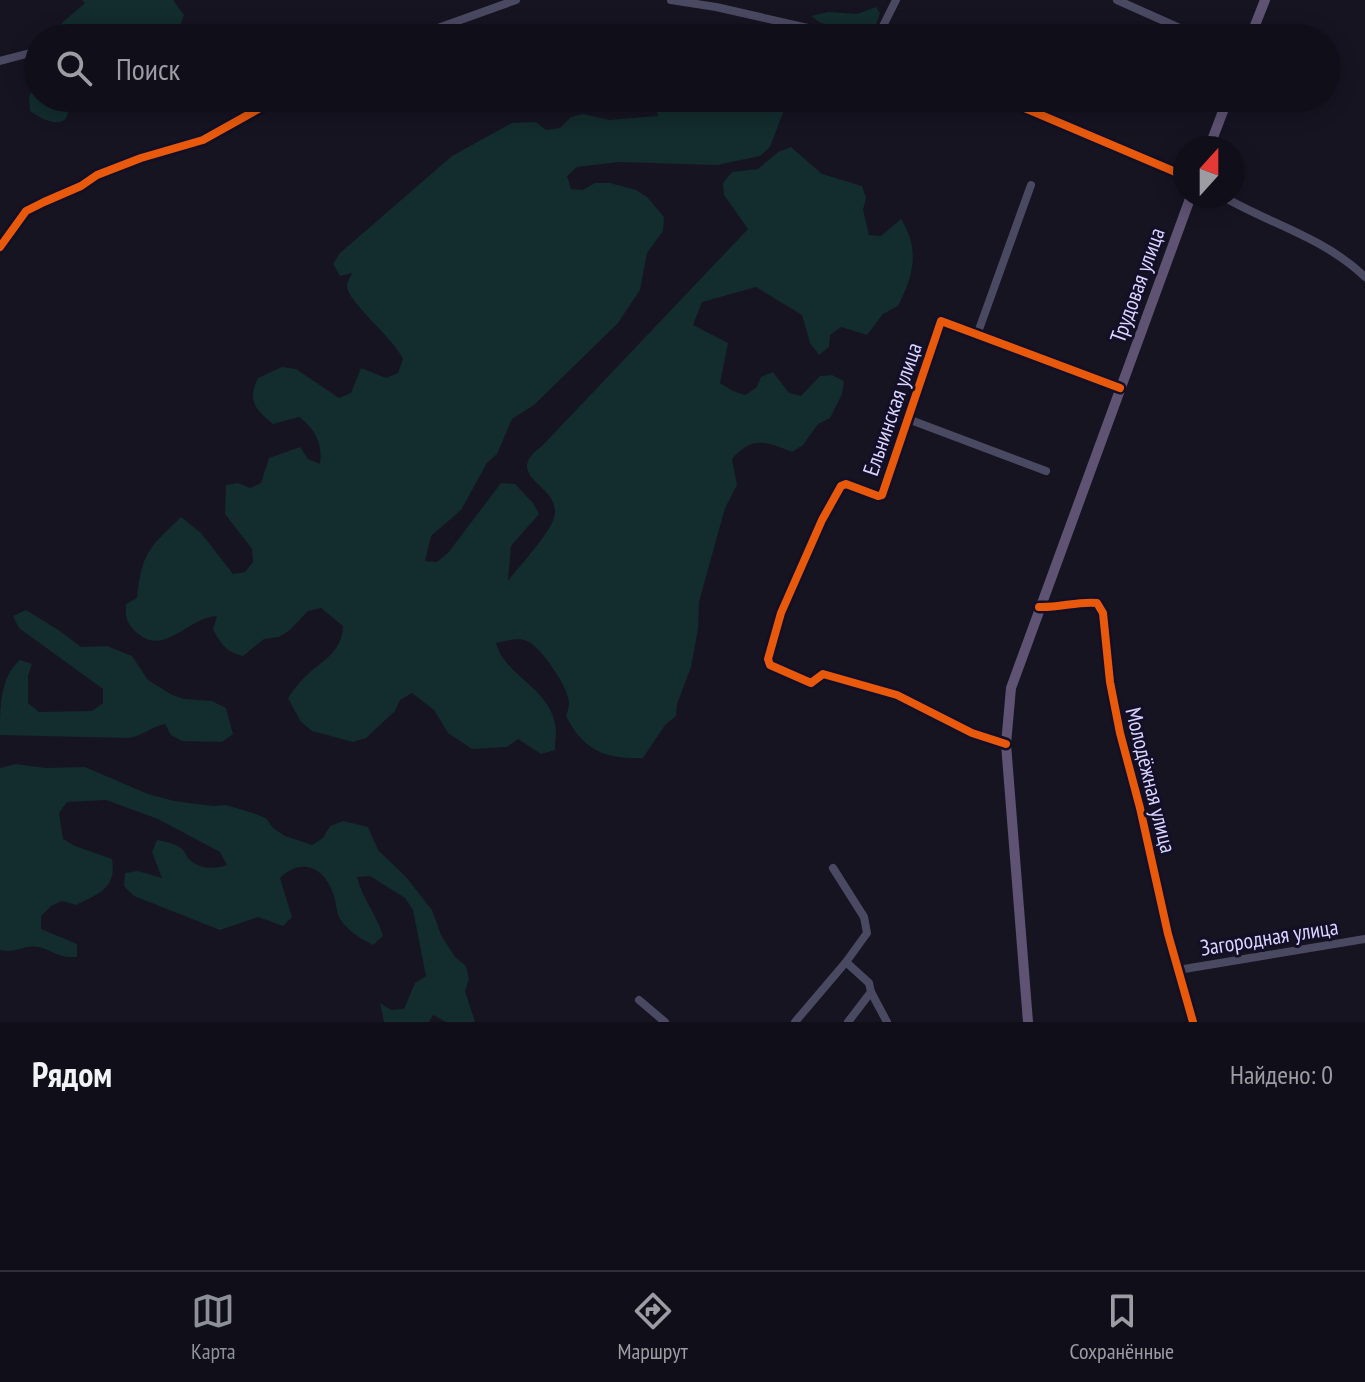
<!DOCTYPE html>
<html lang="ru">
<head>
<meta charset="utf-8">
<style>
	:root { --surface:#100f19; --page:#191822; --text:#f1f3f6; --muted:#9c9ca2; --line:#302f38; --accent:#8c9099 }
	body { margin:0; font-family:"PT Sans Narrow",sans-serif; background:var(--page); color:var(--text) }
	.compass { position:absolute; left:1173px; top:136px; width:72px; height:72px; border-radius:50%; background:var(--surface); box-shadow:0 4px 20px #0003; rotate:21deg }
	.list { margin:0; padding:0; list-style:none }
	h2 { display:flex; justify-content:space-between; align-items:center; height:104px; margin:0; padding:0 32px; font-size:34px }
	h2 small { font-size:26px; font-weight:400; color:var(--muted) }
	.icon { flex:none; width:44px; height:44px; fill:none; stroke:currentColor; stroke-width:2; stroke-linecap:round; stroke-linejoin:round }
	.map { position:relative; flex:none; width:1365px; height:1022px; overflow:hidden }
	.search { position:absolute; background:var(--surface); box-shadow:0 4px 20px #0003; left:24px; right:24px; top:24px; height:88px; display:flex; align-items:center; gap:20px; box-sizing:border-box; padding:0 28px; border-radius:44px; color:var(--muted); font-size:30px }
	.sheet { height:248px; background:var(--surface) }
	nav { display:flex; justify-content:space-around; align-items:center; box-sizing:border-box; height:112px; border-top:2px solid var(--line); background:var(--surface); font-size:22px; color:var(--muted) }
	nav a { display:grid; justify-items:center; gap:4px }
	nav .on { color:var(--accent) }
	.map>svg:first-child { display:block }
	.green { fill:#132c2d }
	.lines { fill:none; stroke-linecap:round; stroke-linejoin:round }
	.minor { stroke:#4a4962; stroke-width:8 }
	.major { stroke:#5e5373; stroke-width:10 }
	.cycleway-casing { stroke:#130f26; stroke-width:13 }
	.cycleway { stroke:#e8590c; stroke-width:8 }
	.labels { text-anchor:middle; stroke-width:6; stroke-linejoin:round; paint-order:stroke }
	.street-label { font-size:22px; fill:#d9d4ff; stroke:#130f26 }
</style>
</head>
<body>
<div class="map">
<svg width="1365" height="1022" viewBox="0 0 1365 1022">
	<rect width="100%" height="100%" fill="#161421"/>
	<g class="green">
		<polygon points="82,0 173,0 184,15 179,28 172,34 59,38 62,23 85,3"/>
		<polygon points="876,7 880,13 874,31 869,35 821,23 811,16 828,12 857,14"/>
		<path d="M38,78V98H77L70,106L66,119C54,127 41,118 30,111L29,97Z"/>
		<path d="M653,98H701L737,107C755,95 769,95 784,110L770,147L760,156L717,165L618,162L577,167L567,176L571,189L583,190L595,183H610L636,190L647,197L664,217L663,231L647,253L640,290L618,323L534,405L512,419L497,454L487,463L461,510L431,536L425,561L437,562L448,553L501,483L515,484L533,503L539,514L511,546L508,581C519,566 554,530 555,513C557,484 501,476 542,446L748,229L724,195L723,183L732,172L758,169L778,152L791,147L822,174L862,186L866,198L863,210L869,235L881,236L901,219C920,249 914,275 898,306L883,314L867,335L841,327L830,335L829,347L819,355L810,343L802,315L756,287L702,302L693,325L728,343L720,383L733,391L745,395L756,388L761,377L773,372L789,393L801,396L820,376L832,375L844,381L842,394L830,418L818,424L803,445L792,452C766,442 753,435 732,459L737,485L725,508L699,602L698,629L691,667L677,704L676,716L665,725L643,758C605,759 584,751 566,716C567,712 569,708 569,703C569,688 541,647 527,641C519,637 505,641 496,643C505,676 549,688 555,724C557,732 555,742 555,750L541,754L518,739L507,747L472,749L448,733L434,710L412,693L400,700L395,711L366,738L353,742L312,731L301,722L288,698C293,691 298,683 305,677C322,660 342,653 343,626L321,608L308,611L290,630L279,637L264,639L243,656C226,652 221,644 213,629L217,616C186,618 165,658 136,632C126,623 125,616 126,604L137,598C142,552 149,548 181,517L201,533L233,574L245,572L253,562L252,549L225,514L226,485L238,483L250,488L261,483L269,458L300,447L308,459L320,464C323,445 315,428 299,417L273,424C255,409 247,401 258,378L282,367L296,369L339,398L351,393L361,368L386,378L398,373L403,359C394,338 345,300 347,285C347,283 351,275 352,273L340,276L333,264L340,253L452,156L512,123L536,122L546,130L560,128L571,117L583,114L609,120L658,116Z"/>
		<path d="M26,610L60,631L81,647L107,646L132,656L148,680L172,695L184,699L212,701L226,708L233,734L222,742L182,741L171,735L165,724C150,727 143,736 128,738L0,735C0,707 0,677 20,660L32,664L28,676V703L39,712L92,711L103,703V689L19,628L13,616Z"/>
		<path d="M16,764L45,768L85,767L148,794L174,801L213,806L226,805L253,813L266,818L273,828L285,836L312,845L323,838L330,826L343,821L368,827L378,850L407,878L424,900L432,910L441,935L455,957L466,966L469,979L465,991L475,1022H446L433,1015L429,1022H384L380,1003L391,1010L404,1009L415,983L426,976L413,910L405,898L370,876L357,877C362,898 377,915 383,936L373,945C361,939 346,930 339,917C336,910 336,900 333,893C323,866 301,858 280,878L292,917L283,926L258,917L220,930L134,896L124,886L125,873L138,871L162,878L152,852L157,840C166,842 175,843 182,849C184,851 188,858 190,860C201,870 214,869 227,865L220,852L158,819L106,800L67,802L59,813L63,839L75,846L112,859C117,889 98,894 76,905L62,901L51,906L41,916V929L77,944V957C58,958 54,951 39,947C23,944 17,954 0,950V768Z"/>
	</g>
	<g class="lines">
		<g class="minor">
			<polyline points="671,0 716,7 852,38"/>
			<polyline points="1117,0 1202,38"/>
			<polyline points="410,38 516,0"/>
			<polyline points="877,38 896,0"/>
			<polyline points="0,61 38,51"/>
			<polyline points="1001,98 1185,176"/>
			<path d="M1222,196C1270,224 1325,238 1365,277"/>
			<polyline points="0,247 26,211 44,202 81,186 97,175 141,158 203,140 278,98"/>
			<polyline points="977,335 1031,185"/>
			<polyline points="908,419 1046,471"/>
			<path d="M1039,607C1059,608 1078,601 1097,603L1103,613L1110,682L1120,733L1140,808L1168,934L1193,1022"/>
			<polyline points="1006,744 972,733 897,695 823,674 811,683 770,665 768,659 781,613 822,520 841,486 846,484 878,496 882,495 941,321 1120,388"/>
			<polyline points="833,868 864,917 867,933 846,962 869,983 871,992 887,1022"/>
			<polyline points="1178,970 1365,939"/>
			<polyline points="639,1000 665,1022"/>
			<polyline points="795,1022 846,962"/>
			<polyline points="848,1022 871,992"/>
		</g>
		<g class="major">
			<polyline points="1250,38 1265,0"/>
			<polyline points="1209,148 1228,98"/>
			<polyline points="1028,1022 1006,744 1011,688 1191,196"/>
		</g>
		<g class="cycleway-casing">
			<g id="cycleway">
				<polyline points="1001,98 1185,176"/>
				<polyline points="0,247 26,211 44,202 81,186 97,175 141,158 203,140 278,98"/>
				<path d="M1039,607C1059,608 1078,601 1097,603L1103,613L1110,682L1120,733L1140,808L1168,934L1193,1022"/>
				<polyline points="1006,744 972,733 897,695 823,674 811,683 770,665 768,659 781,613 822,520 841,486 846,484 878,496 882,495 941,321 1120,388"/>
			</g>
		</g>
		<use href="#cycleway" class="cycleway"/>
	</g>
	<g class="labels">
		<g class="street-label">
			<text transform="translate(1137 285) rotate(-70)" y="8">Трудовая улица</text>
			<text transform="translate(892 409) rotate(-71)" y="8">Ельнинская улица</text>
			<text transform="translate(1151 780) rotate(76)" y="8">Молодёжная улица</text>
			<text transform="translate(1269 937) rotate(-9)" y="8">Загородная улица</text>
		</g>
	</g>
</svg>
<svg class="compass" viewBox="-18 -18 36 36"><path d="M0-13l5 13h-10z" fill="#e53935"/><path d="M0 13l5-13h-10z" fill="#9c9ca2"/></svg>
<div class="search"><svg class="icon" aria-label="search" viewBox="0 0 24 24"><circle cx="10" cy="10" r="6"/><path d="M15 15l6 6"/></svg>Поиск</div>
</div>
<section class="sheet">
<h2>Рядом<small>Найдено: 0</small></h2>
<ul class="list">
</ul>
</section>
<nav>
<a class="on"><svg class="icon" aria-label="map" viewBox="0 0 24 24"><path d="M3 6l6-2 6 2 6-2v14l-6 2-6-2-6 2zM9 4v14M15 6v14"/></svg>Карта</a>
<a><svg class="icon" aria-label="directions" viewBox="0 0 24 24"><path d="M12 3l9 9-9 9-9-9zM9 14v-3h6M13 9l2 2-2 2"/></svg>Маршрут</a>
<a><svg class="icon" aria-label="saved" viewBox="0 0 24 24"><path d="M7 4h10v16l-5-4-5 4z"/></svg>Сохранённые</a>
</nav>
</body>
</html>
